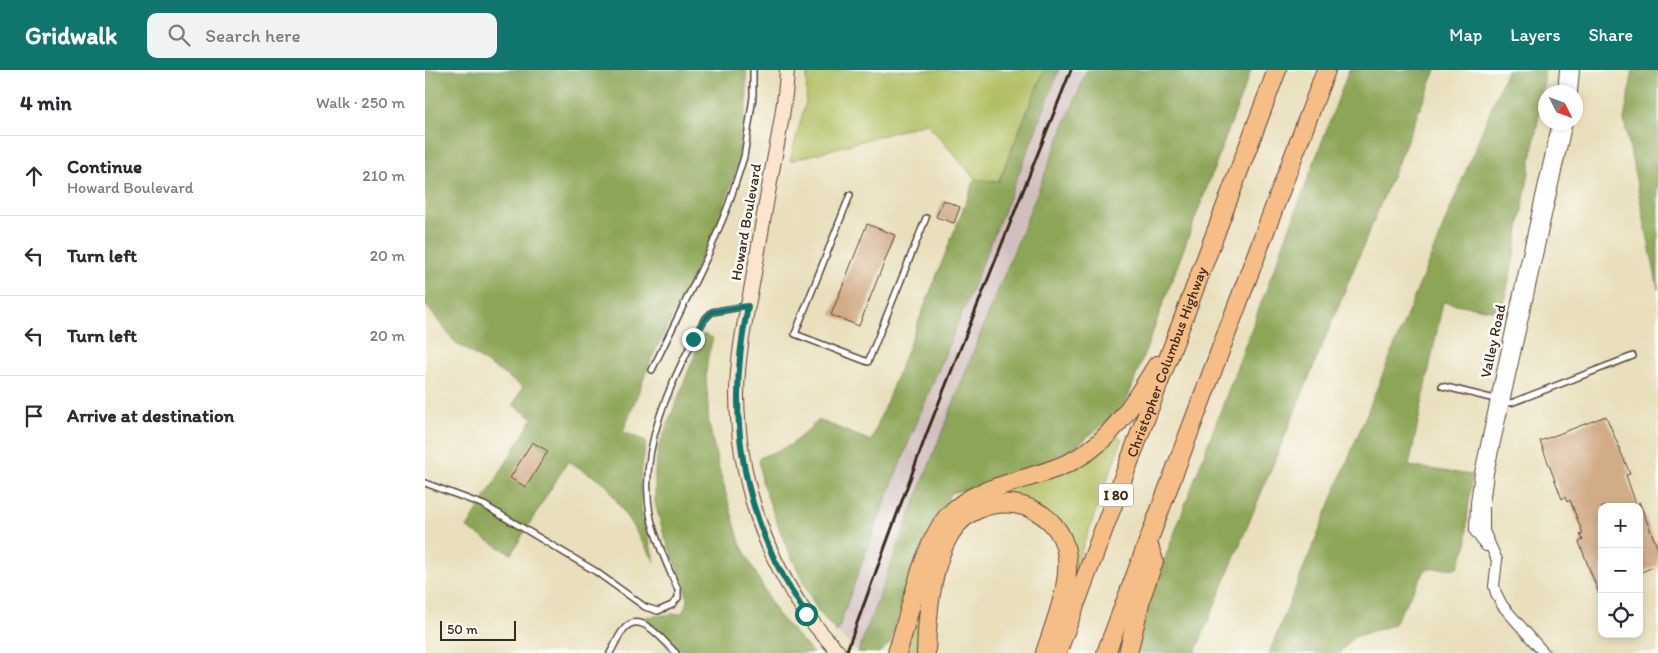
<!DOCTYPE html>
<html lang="en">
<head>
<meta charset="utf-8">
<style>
	:root { --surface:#fff; --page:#f2f2f3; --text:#2b2b33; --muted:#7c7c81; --line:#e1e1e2; --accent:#0f766e }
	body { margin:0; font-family:Itim,sans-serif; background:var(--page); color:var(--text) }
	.controls { position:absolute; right:15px; bottom:15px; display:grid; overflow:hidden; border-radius:10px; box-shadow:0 2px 8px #0003 }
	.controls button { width:45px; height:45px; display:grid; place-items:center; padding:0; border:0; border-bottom:1px solid var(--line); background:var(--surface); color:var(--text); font:25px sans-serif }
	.compass { position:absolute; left:1113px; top:15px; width:45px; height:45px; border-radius:50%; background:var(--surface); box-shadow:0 2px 8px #0003; rotate:132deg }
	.scale { position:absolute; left:15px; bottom:12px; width:76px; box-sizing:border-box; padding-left:5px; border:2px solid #3b2a1e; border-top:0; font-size:14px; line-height:18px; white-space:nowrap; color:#3b2a1e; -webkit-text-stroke:4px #fdfcf7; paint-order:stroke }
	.stop { position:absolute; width:15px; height:15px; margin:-11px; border:4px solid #0f766e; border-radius:50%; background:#fff }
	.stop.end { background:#0f766e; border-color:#fff; box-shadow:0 1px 5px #0008 }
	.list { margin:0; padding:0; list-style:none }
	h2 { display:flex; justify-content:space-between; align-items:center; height:65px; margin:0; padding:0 20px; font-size:21px }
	h2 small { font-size:16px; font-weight:400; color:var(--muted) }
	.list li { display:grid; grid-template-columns:32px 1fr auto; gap:15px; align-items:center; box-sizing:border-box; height:80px; padding:0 20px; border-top:1px solid var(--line) }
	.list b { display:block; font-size:19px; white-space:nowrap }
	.list p { margin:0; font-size:16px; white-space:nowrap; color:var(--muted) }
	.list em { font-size:16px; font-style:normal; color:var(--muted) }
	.icon { flex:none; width:28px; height:28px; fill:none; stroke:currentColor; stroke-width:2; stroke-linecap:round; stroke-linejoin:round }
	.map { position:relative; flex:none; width:1233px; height:583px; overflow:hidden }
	header { display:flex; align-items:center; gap:30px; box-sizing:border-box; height:70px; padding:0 25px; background:var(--accent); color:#fff }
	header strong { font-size:24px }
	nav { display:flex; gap:28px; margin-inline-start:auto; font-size:18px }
	.search { width:350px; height:45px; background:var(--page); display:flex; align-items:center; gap:12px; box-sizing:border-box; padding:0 18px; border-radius:10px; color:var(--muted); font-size:19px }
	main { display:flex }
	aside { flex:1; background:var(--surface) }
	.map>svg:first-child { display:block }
	.industrial { fill:#d1bfbd }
	.green { fill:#b1be61; stroke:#767440 }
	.forest { fill:#8ca557; stroke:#64683a }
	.building { fill:#d1ac87 }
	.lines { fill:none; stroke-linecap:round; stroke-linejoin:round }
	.service-casing { stroke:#554536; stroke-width:8 }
	.minor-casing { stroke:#554536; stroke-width:12 }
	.secondary-casing { stroke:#554536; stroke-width:16 }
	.motorway-casing { stroke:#554536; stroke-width:20 }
	.service { stroke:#fff; stroke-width:5 }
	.minor { stroke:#fff; stroke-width:10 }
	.secondary { stroke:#fbe5cf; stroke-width:14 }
	.motorway { stroke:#f6be87; stroke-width:18 }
	.rail { stroke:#3b2a1e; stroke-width:3 }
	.route { stroke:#0f766e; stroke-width:6 }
	.labels { text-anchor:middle; stroke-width:5; stroke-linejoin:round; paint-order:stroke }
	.shield { fill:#fdfcf7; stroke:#75695f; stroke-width:1 }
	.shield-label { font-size:14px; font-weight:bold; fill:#3b2a1e }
	.street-label { font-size:15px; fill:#3b2a1e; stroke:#fdfcf7 }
</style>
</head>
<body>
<header>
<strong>Gridwalk</strong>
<div class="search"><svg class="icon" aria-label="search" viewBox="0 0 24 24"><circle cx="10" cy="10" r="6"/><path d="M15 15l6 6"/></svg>Search here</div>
<nav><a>Map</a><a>Layers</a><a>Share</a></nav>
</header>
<main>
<aside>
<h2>4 min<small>Walk · 250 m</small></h2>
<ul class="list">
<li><svg class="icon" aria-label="ahead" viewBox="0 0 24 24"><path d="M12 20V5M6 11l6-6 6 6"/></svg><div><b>Continue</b><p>Howard Boulevard</p></div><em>210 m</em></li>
<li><svg class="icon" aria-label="left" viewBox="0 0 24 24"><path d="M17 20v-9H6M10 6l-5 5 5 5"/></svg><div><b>Turn left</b></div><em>20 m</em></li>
<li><svg class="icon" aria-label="left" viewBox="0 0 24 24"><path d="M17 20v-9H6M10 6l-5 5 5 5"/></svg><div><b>Turn left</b></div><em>20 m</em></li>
<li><svg class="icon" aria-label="arrive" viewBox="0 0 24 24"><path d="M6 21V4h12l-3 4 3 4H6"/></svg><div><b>Arrive at destination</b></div></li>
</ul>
</aside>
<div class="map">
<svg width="1233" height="583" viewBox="0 0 1233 583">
	<rect width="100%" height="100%" fill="#fdfcf7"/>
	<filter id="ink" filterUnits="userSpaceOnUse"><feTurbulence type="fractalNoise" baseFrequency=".02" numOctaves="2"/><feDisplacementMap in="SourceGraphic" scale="10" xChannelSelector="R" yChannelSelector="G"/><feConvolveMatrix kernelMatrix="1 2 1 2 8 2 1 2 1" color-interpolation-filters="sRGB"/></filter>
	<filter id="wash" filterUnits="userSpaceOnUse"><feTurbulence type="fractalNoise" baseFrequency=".0096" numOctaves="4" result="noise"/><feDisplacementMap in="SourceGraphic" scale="20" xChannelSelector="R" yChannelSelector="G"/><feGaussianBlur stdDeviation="1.12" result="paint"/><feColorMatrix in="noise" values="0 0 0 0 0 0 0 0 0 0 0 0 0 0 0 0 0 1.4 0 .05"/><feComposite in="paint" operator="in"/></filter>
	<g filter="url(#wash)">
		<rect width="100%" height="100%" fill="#e9dfbc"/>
		<polygon class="industrial" points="634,0 662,0 590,174 467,490 433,582 412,563 430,509 486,366 595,102"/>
		<g class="green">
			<polygon points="382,0 619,0 573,112 550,109 502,53 365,91 381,31"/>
			<polygon points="693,366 697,369 649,501 610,435 530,448 495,583 480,583 508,485 530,447"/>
		</g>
		<g class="forest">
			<polygon points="0,0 321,0 322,31 312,97 292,156 226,290 198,362 221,371 215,411 217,447 230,492 181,414 143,391 86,484 42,458 108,348 88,335 98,317 30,272 0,234"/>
			<path d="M619,0H634C597,98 557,195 517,291C480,381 443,471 412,563L391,538L360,474L337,412L334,388L366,375L394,350L446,371L550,109L574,112Z"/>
			<path d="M662,0H826L699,338L647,379L584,408L526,423L498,474L465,573L454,583L433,582C506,386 583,193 662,0Z"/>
			<polygon points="924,0 1011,0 770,583 711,583 711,565"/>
			<polygon points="1082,0 1120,0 1117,28 1089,187 1077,242 1018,232 984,396 1047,405 1042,451 1042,474 1032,498 1001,499 968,555 929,567 914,583 844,583"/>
			<polygon points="1208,0 1233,0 1233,219 1199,50"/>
			<polygon points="278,264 288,268 283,286 281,304 284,354 294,399 315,473 352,544 388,583 261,583 213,548 257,543 263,532 259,514 239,465 230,433 230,402 234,376"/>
		</g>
		<g id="blocks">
			<g class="building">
				<polygon points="518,130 535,137 529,153 511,147"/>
				<polygon points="442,154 470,165 434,256 406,245"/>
				<polygon points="1181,346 1205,404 1201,405 1212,437 1177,437 1176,529 1154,472 1158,470 1155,465 1158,464 1145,430 1142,432 1140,427 1137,429 1115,371"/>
				<polygon points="107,372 123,381 101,417 85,408"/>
				<polygon points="1214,432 1233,479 1233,495 1214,503"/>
			</g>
		</g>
	</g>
	<g filter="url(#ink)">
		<use href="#blocks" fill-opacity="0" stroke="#554536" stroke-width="1"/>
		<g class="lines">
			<g class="service-casing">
				<g id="service">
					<polyline points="425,125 370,264 443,292 501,148"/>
					<polyline points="227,300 283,185 303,136 319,87 328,27 328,0"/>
					<polyline points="1017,316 1086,333 1208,286"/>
					<path d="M0,413L59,435L170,501L220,537L233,541L247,535L253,528V520C243,497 232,474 226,449C211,380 247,309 279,250L287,242L321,236"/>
					<path d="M185,583C190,575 194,563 201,557C217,541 240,573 251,583"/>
				</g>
			</g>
			<g class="minor-casing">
				<g id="minor">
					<polyline points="1138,22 1140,0"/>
					<polyline points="1147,22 1149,0"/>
					<polyline points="1061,476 1050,461 1051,433 1055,403 1094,224 1133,52"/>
					<polyline points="1119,583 1077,535 1071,523 1069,516 1072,490 1059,461 1059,434 1063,403 1142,52"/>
				</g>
			</g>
			<g class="secondary-casing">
				<path id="secondary" d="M362,0C360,42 350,82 343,123C337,156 332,188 326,220C319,255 312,290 312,325C313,403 336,478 380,542C390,557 403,570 414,583"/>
			</g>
			<g class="motorway-casing">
				<g id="motorway">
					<path d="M472,583C485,545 497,474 524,445C554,412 613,411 651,389C689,368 710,330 732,295"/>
					<path d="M501,583C502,548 506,495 525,464C555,415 635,427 642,487C645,517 629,555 620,583"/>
					<path id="s1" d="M632,583L852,0"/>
					<polyline points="681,583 901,0"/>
					<polyline points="703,583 717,525 729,491 723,473"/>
				</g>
			</g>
			<use href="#service" class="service"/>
			<use href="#minor" class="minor"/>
			<use href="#secondary" class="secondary"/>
			<use href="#motorway" class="motorway"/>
			<polyline class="rail" points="421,583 503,360 646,0"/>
		</g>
	</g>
	<g class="lines" filter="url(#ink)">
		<path class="route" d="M268,269L279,250L287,242L323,236C305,320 311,405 347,484C356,505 369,524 381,544"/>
	</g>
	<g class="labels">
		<rect class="shield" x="673.5" y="413.5" width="35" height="23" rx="4"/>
		<g class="shield-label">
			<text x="691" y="430">I 80</text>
		</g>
		<g class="street-label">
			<text transform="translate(321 152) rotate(-80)" y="5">Howard Boulevard</text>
			<text transform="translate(1068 271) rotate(-78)" y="5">Valley Road</text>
			<text dy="5" stroke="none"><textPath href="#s1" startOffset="311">Christopher Columbus Highway</textPath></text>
		</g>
	</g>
</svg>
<div class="controls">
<button>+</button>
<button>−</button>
<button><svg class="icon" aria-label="locate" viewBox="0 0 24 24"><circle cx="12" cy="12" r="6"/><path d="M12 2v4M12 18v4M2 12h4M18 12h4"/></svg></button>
</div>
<svg class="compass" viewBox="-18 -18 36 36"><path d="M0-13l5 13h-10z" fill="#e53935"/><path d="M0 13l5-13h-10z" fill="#7c7c81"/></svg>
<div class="scale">50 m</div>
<div class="stop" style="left:381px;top:544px"></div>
<div class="stop end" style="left:268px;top:269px"></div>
</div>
</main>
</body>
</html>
